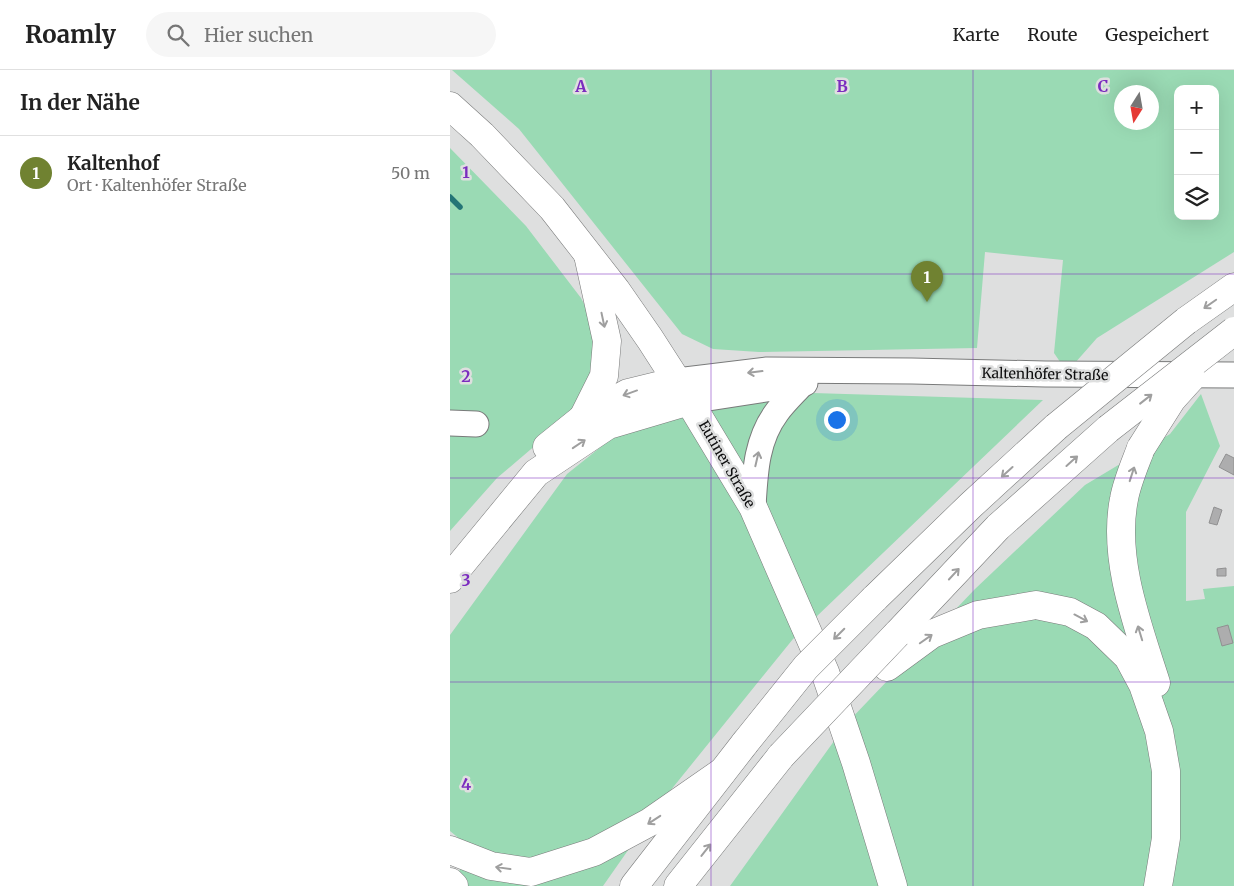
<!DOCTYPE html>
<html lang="de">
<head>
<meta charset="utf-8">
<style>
	:root { --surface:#fff; --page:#f6f6f6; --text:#222; --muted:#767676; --line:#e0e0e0; --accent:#708231 }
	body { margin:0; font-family:Merriweather,serif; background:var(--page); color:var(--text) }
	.controls { position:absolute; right:15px; top:15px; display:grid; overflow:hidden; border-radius:10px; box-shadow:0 5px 20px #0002 }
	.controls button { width:45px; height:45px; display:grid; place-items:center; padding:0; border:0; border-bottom:1px solid var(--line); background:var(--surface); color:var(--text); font:25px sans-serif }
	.compass { position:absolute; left:664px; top:15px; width:45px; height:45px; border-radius:50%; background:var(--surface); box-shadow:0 5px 20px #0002; rotate:191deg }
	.you { position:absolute; left:386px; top:349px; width:18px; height:18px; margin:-12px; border:4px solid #fff; border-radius:50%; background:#1a73e8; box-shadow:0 0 0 8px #1a73e833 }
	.badge { display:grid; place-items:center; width:32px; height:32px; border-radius:50%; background:var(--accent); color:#fff; font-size:16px; font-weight:700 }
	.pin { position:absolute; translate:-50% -41px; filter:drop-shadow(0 1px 2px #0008) }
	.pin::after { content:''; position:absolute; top:26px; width:18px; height:15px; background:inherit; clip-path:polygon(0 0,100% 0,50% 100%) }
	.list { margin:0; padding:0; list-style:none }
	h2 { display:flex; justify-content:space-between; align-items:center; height:65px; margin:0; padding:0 20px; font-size:21px }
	h2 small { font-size:16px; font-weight:400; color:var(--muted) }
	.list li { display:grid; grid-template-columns:32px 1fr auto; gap:15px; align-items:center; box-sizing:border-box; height:75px; padding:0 20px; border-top:1px solid var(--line) }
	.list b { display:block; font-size:19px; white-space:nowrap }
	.list p { margin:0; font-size:16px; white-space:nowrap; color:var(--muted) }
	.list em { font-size:16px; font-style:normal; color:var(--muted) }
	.icon { flex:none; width:28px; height:28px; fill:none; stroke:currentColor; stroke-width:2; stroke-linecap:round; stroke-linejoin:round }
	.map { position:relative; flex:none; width:784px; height:816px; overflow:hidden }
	header { display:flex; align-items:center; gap:30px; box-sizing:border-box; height:70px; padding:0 25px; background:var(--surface); border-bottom:1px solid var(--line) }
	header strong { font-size:24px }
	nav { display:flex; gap:28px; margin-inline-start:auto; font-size:18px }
	.search { width:350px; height:45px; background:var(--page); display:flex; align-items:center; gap:12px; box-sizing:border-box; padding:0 18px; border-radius:28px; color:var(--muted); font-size:19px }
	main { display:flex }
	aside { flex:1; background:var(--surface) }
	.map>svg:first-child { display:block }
	.green { fill:#9adab4; fill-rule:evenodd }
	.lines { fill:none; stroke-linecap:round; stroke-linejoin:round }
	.stream { stroke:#247576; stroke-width:5.5 }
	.building { fill:#adadae; stroke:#909091 }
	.minor-casing { stroke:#797a7a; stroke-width:27 }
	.major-casing { stroke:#797a7a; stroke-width:29 }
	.highway-casing { stroke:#797a7a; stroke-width:29 }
	.minor { stroke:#fff; stroke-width:25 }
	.major { stroke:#fff; stroke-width:28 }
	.highway { stroke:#fff; stroke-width:28 }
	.highway-bridge-casing { stroke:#797a7a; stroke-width:29; stroke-linecap:butt }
	.highway-bridge { stroke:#fff; stroke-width:28 }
	.oneway { stroke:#9f9f9f }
	.grid { fill:none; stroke:#7b2cbf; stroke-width:1; stroke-opacity:0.55 }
	.labels { text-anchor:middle; stroke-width:5; stroke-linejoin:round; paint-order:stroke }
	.street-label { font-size:14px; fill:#0e0e0f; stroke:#dedfdf }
	.grid-label { font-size:16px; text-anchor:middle; font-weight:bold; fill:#7b2cbf; stroke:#dedfdf; stroke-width:5; stroke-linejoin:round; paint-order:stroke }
</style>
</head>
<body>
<header>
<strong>Roamly</strong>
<div class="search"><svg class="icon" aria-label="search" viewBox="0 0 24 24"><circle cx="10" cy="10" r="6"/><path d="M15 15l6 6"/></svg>Hier suchen</div>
<nav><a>Karte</a><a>Route</a><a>Gespeichert</a></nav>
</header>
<main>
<aside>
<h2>In der Nähe<small></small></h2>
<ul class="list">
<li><span class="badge">1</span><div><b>Kaltenhof</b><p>Ort · Kaltenhöfer Straße</p></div><em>50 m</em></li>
</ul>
</aside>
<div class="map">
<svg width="784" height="816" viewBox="0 0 784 816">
	<rect width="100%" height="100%" fill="#dedfdf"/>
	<g class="green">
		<path d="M2,0H784V182L647,268L617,302L604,283L613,190L535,182L527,278L309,282L263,279L232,264L69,59ZM728,19H765V146H728ZM672,22H702V52H672Z"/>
		<polygon points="0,78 76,156 131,228 150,265 135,333 47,408 0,461"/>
		<polygon points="330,322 593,330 343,569 216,726 153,816 5,816 17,775 0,761 0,565 117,404 172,360"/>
		<polygon points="751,324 770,376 736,442 736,531 755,529 753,519 784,516 784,816 280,816 397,653 525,519 635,415 720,364"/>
	</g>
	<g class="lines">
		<polyline class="stream" points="0,127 10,137"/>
	</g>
	<g class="building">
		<polygon points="776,384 784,388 784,405 769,397"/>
		<polygon points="764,437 772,440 767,455 759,453"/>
		<polygon points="776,498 776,506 767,506 767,499"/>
		<polygon points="778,555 783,573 772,576 767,558"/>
	</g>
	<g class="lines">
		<g class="minor-casing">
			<g id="minor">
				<polyline points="227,311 317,300 462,301 595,304 784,305"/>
				<polyline points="239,331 355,313"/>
				<polyline points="0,353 26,354"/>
				<path d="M303,437C305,403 306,370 327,342C335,331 345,322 353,313"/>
			</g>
		</g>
		<g class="major-casing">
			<polyline id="major" points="0,36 32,65 102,138 166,220 200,269 227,311 303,437 375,602 406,693 443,816"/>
		</g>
		<g class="highway-casing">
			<g id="highway">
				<polyline points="736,251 784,217"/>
				<polyline points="133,348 154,306 157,271 138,185"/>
				<polyline points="97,377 133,348 178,323 227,311"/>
				<path d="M691,378C685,394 677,412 674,429C662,489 688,556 706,613"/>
				<polyline points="0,509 3,504 86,403 158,355 239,331"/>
				<polyline points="424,529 521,435 606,357"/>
				<polyline points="447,564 548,457 658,359"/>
				<polyline points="437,597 482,564 528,545 586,535 620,542 646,556 678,587 693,615 709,661 716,701 716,768 708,816"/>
				<polyline points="0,780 41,796 81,802 144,782 200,752 272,702"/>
				<polyline points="0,812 4,816"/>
				<polyline points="184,816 295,673"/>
				<polyline points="228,816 331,686"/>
			</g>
		</g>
		<use href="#minor" class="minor"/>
		<use href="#major" class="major"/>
		<use href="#highway" class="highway"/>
		<g class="highway-bridge-casing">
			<g id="highway-bridge">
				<polyline points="606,357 736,251"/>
				<polyline points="658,359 784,261"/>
				<polyline points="691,378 722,329 741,308"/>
				<polyline points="295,673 356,597 424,529"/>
				<polyline points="331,686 447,564"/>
			</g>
		</g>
		<use href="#highway-bridge" class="highway-bridge"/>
	</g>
	<defs><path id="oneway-shaft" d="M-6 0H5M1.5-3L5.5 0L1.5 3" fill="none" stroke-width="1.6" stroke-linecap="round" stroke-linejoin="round" transform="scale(1.25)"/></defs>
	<g class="oneway">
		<use href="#oneway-shaft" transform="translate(760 234) rotate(145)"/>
		<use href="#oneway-shaft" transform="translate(153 250) rotate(78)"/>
		<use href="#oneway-shaft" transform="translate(305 302) rotate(173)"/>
		<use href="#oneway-shaft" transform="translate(180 323) rotate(160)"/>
		<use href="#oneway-shaft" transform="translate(696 329) rotate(-38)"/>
		<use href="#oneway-shaft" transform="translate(129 374) rotate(-34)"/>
		<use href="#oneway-shaft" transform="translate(307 389) rotate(-77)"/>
		<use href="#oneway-shaft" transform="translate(622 391) rotate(-42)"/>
		<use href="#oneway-shaft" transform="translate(557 402) rotate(138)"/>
		<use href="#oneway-shaft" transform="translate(682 404) rotate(-72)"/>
		<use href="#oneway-shaft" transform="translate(504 504) rotate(-47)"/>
		<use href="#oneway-shaft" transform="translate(631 548) rotate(28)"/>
		<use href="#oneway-shaft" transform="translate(690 563) rotate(-107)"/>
		<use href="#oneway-shaft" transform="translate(389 564) rotate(135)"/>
		<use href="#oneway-shaft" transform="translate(476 569) rotate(-35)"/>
		<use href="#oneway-shaft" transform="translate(204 750) rotate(147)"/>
		<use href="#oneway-shaft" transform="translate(256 780) rotate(-52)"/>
		<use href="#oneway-shaft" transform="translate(53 798) rotate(-172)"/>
	</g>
	<path class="grid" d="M261,0V816M523,0V816M0,204H784M0,408H784M0,612H784"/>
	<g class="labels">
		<g class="street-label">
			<text transform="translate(595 304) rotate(1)" y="5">Kaltenhöfer Straße</text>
			<text transform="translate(277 394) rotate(60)" y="5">Eutiner Straße</text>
		</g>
	</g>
	<g class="grid-label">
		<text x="131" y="22">A</text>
		<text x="392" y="22">B</text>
		<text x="653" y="22">C</text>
		<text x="16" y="108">1</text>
		<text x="16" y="312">2</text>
		<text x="16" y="516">3</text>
		<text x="16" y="720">4</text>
	</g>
</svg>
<div class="controls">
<button>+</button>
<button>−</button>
<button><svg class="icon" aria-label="layers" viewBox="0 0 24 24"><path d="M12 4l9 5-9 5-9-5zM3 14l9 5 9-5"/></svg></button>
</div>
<svg class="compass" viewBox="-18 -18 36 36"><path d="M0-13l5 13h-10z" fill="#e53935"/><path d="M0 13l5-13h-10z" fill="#767676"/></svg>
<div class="you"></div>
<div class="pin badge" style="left:477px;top:232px">1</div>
</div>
</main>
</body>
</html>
